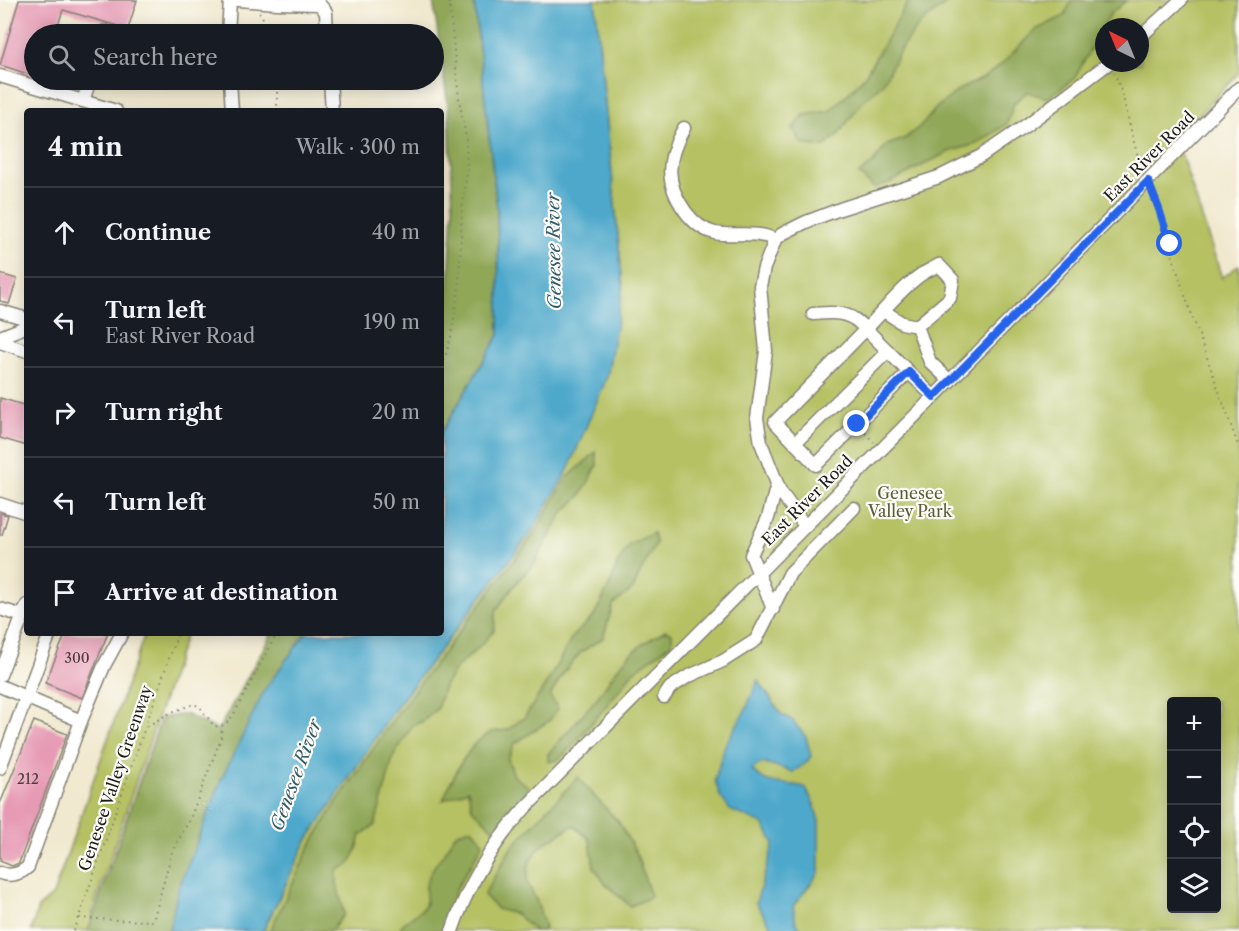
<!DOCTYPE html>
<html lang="en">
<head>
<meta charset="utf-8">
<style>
	:root { --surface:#171b24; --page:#242831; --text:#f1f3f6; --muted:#9ea1a6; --line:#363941 }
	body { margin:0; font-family:"Libre Caslon Text",serif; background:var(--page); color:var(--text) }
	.controls { position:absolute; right:18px; bottom:18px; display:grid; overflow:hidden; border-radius:6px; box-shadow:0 3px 15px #0003 }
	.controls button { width:54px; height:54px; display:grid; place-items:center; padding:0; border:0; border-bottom:2px solid var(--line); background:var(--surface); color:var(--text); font:30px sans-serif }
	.compass { position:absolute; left:1095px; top:18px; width:54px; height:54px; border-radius:50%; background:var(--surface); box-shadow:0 3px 15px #0003; rotate:317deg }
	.stop { position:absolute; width:18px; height:18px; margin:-14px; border:4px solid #2563eb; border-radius:50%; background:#fff }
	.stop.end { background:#2563eb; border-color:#fff; box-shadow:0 2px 6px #0008 }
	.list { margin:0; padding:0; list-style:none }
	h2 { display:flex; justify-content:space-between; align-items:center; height:78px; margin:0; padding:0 24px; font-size:26px }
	h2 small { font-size:20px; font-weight:400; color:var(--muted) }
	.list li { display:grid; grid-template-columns:39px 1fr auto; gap:18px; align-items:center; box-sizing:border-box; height:90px; padding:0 24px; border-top:2px solid var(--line) }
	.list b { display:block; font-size:22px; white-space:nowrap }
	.list p { margin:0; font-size:20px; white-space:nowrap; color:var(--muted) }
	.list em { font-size:20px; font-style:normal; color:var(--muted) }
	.icon { flex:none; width:33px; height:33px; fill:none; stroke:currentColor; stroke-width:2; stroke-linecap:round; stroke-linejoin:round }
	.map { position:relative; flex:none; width:1239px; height:931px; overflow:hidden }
	.search { position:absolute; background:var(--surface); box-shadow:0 3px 15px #0003; left:24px; top:24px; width:420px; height:66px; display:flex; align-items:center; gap:15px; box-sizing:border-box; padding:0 21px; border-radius:33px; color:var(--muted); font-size:22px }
	.panel { position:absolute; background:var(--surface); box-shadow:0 3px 15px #0003; left:24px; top:108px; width:420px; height:528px; border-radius:6px }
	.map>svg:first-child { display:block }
	.green { fill:#b5c163; stroke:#686e40; stroke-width:1.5; fill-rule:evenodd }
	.forest { fill:#90a759; stroke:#56623a; stroke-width:1.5 }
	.water { fill:#4da8cb; stroke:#346274; stroke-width:1.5 }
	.building { fill:#e69ab4 }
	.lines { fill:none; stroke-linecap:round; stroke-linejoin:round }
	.minor-casing { stroke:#868276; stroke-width:15 }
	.path { stroke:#868276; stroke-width:2; stroke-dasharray:1.5 4.5; stroke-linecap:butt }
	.minor { stroke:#fff; stroke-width:12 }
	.route { stroke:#2563eb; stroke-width:8 }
	.labels { text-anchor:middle; stroke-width:4.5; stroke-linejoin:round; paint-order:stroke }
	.number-label { font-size:14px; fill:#4e3c42 }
	.street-label { font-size:16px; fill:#1c1c1c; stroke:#fdfcf7 }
	.park-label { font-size:16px; fill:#595e38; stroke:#fdfcf7 }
	.water-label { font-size:18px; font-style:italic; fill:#325b6b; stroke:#fdfcf7 }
</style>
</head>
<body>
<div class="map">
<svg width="1239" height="931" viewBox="0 0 1239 931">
	<rect width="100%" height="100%" fill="#fdfcf7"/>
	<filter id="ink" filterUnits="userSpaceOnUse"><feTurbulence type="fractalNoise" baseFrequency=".0167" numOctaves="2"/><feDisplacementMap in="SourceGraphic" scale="12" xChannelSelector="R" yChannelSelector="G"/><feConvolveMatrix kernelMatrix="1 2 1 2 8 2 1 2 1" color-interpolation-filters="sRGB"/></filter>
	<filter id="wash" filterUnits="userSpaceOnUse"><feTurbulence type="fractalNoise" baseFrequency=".008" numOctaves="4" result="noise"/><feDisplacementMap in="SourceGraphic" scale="24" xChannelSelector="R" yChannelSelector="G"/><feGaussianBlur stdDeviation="1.35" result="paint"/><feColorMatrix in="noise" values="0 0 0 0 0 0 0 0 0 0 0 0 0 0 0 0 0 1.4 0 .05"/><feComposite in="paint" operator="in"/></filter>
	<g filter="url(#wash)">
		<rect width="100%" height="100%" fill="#f1e9cf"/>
		<g class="green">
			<path d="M595,0H1239V73L1176,139L1222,278L1239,265V931H263L306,842L397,706L532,531L623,287ZM1104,27H1140V63H1104ZM1172,702H1216V908H1172Z"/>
			<polygon points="145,633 186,633 92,912 100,923 97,931 31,931 38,908 53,895"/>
		</g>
		<g class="forest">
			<polygon points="433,0 474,0 497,208 499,285 499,335 441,433 441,338 447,310 453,212 449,114"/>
			<polygon points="909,0 951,0 920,24 902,47 882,84 862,102 838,135 824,147 802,144 793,128 804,115 829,111 850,92 866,74"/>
			<polygon points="1072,0 1127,0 1111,13 1074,79 1047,98 1027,92 1014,103 1007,124 976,144 948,152 889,183 874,188 859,174 872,164 887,145 904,139 924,123 936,108 959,90 983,78 1001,65 1035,30 1064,16"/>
			<polygon points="596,452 597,466 581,495 563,513 532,567 521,577 496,610 494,631 477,649 456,668 444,686 437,709 423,721 413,725 393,757 387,781 375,825 361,835 357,849 349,865 337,870 337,884 344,914 331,931 270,931 310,846 337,802 401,708 534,534 566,479"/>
			<polygon points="653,533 656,543 638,577 633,589 613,605 603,638 581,652 564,672 550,696 558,709 549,721 515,743 508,759 514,776 529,787 514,812 494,830 472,808 468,790 443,800 450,784 461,763 475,743 491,732 507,730 525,717 546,684 573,636 594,616 611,582 617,564 629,545"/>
			<polygon points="665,630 672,633 672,643 633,672 608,704 574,744 558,760 548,762 548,754 597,698 615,672 628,656 644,643"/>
			<polygon points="272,633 306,633 266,689 222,778 178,890 169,931 88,931 161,718 185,714 218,730"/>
			<polygon points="578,777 596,798 618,821 636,852 651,897 630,906 604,882 594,867 590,840 573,825 540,847 529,862 527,882 537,902 545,928 542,931 535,931 516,914 497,909 484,895 511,848"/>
			<path d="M466,829H473L483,843L472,863L456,889L443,931H399C403,918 418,917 425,905C428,899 425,893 426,886C428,871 439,861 447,849C449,845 451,839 454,836C457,833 463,831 466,829Z"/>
		</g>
		<g class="water">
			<polygon points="474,0 595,0 623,287 607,377 568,470 532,531 397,706 306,842 263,931 169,931 178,890 222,778 265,689 306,633 441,633 441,433 499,335 499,285 497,208"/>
			<path d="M758,680L781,714L792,720L806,737L811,756L806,763L793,772C785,770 766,761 760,764C758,765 754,769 752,770C768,787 784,782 805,787L814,804L819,821V873L793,906L796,923L802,931H774L756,903L774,843L763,824L730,810L720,796L715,780L725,745L746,709Z"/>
		</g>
		<g id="blocks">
			<g class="building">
				<polygon points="19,0 137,0 128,29 63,10 55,34 34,34 34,76 0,65"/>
				<polygon points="0,274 17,279 9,304 0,301"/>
				<polygon points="0,398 27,406 27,446 0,438"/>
				<polygon points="0,513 8,515 2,535 0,535"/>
				<polygon points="66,633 108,633 82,698 45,683"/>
				<polygon points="34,721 67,734 19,863 12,866 0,861 0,804"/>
			</g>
		</g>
	</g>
	<g filter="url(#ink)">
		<use href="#blocks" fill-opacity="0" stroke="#868276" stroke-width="1.5"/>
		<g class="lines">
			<g class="minor-casing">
				<g id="minor">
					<polyline points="238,0 277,3 319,4 326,12 327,34"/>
					<polyline points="104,34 105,31"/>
					<polyline points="228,34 230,0"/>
					<polyline points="1140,37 1181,0"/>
					<polyline points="0,76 116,111"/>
					<polyline points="230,80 232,111"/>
					<polyline points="330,80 332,111"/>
					<polyline points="83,101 90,80"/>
					<path d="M684,128C667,158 664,182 685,211C693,222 702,230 715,233C735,237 757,230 775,240"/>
					<polyline points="0,311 27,319"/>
					<polyline points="884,311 902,323 917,326"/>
					<path d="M813,314C826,313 843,311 854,319C858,321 862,326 866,329C884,311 900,289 922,274C927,271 934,268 939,265L953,280L950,298L917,326L930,362L950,381"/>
					<polyline points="0,337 25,327 27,324"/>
					<polyline points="0,342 27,351"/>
					<path d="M909,372L816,465L775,422L866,329C889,352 911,375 934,397"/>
					<polyline points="795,443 888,351"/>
					<polyline points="0,504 27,513"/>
					<polyline points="805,526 780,491 761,443 757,418 766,351 760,286 764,268 775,240 782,234 806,222 840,209 939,177 981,156 1028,124 1109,63"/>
					<polyline points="0,609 23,616"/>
					<polyline points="773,609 751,555 768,518 777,484"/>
					<polyline points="0,675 27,605"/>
					<polyline points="0,686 81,721"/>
					<polyline points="664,697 670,688 687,677 723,661 756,640 790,573 854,508"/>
					<polyline points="0,768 50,633"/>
					<path d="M0,873C11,877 20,874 28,867L81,721L104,666L122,633"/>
					<path d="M452,931C468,884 492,844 526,807L1032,298L1239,88"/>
				</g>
			</g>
			<g class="path">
				<polyline points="259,12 273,34"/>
				<path d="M1114,72C1128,104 1130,139 1143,170"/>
				<polyline points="277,80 277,111"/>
				<polyline points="1153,192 1183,290 1239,448"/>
				<polyline points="441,372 452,333 459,286 462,209 467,175 466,138 459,99 449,0"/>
				<polyline points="865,433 874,442"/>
				<path d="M147,726L172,712L194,704L200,707L214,726C224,728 229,721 234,714L277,633"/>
				<polyline points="79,918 116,920 153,921 172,852 190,819 221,738 222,726"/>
				<polyline points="74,931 178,633"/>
			</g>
			<use href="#minor" class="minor"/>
		</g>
	</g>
	<g class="lines" filter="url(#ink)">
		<polyline class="route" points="857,424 909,372 934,397 1148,181 1159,209 1170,244"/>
	</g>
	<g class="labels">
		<g class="number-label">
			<text x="77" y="663">300</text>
			<text x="28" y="784">212</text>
		</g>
		<g class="street-label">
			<text transform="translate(1149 156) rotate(-45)" y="6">East River Road</text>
			<text transform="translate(807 500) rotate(-45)" y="6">East River Road</text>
			<text transform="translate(115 778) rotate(-71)" y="6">Genesee Valley Greenway</text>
		</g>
		<g class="park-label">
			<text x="910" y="499">Genesee<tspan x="910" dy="18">Valley Park</tspan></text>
		</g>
		<g class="water-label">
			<text transform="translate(554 251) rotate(-91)" y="6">Genesee River</text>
			<text transform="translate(296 775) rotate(-70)" y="6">Genesee River</text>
		</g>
	</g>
</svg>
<div class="controls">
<button>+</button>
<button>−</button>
<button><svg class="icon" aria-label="locate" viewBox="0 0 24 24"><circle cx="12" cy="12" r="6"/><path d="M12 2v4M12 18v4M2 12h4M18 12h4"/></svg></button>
<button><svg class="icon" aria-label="layers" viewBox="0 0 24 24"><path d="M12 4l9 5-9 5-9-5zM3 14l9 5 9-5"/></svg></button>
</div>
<svg class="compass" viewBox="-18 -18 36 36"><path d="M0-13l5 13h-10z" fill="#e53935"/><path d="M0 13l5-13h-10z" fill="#9ea1a6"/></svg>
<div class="stop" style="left:1170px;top:244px"></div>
<div class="stop end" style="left:857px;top:424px"></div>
<div class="search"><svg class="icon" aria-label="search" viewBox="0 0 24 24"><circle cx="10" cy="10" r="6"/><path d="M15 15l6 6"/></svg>Search here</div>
<section class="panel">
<h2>4 min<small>Walk · 300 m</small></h2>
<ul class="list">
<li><svg class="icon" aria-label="ahead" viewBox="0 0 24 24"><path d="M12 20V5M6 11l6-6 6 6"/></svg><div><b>Continue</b></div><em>40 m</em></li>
<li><svg class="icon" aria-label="left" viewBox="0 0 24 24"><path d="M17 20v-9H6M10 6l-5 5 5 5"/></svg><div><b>Turn left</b><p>East River Road</p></div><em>190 m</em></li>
<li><svg class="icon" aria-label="right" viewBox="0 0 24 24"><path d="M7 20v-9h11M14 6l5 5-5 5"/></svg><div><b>Turn right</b></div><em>20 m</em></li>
<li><svg class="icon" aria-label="left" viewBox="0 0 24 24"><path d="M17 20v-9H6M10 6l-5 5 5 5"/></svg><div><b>Turn left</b></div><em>50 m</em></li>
<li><svg class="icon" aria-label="arrive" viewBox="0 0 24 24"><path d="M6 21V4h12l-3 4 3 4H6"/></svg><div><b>Arrive at destination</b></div></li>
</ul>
</section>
</div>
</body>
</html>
